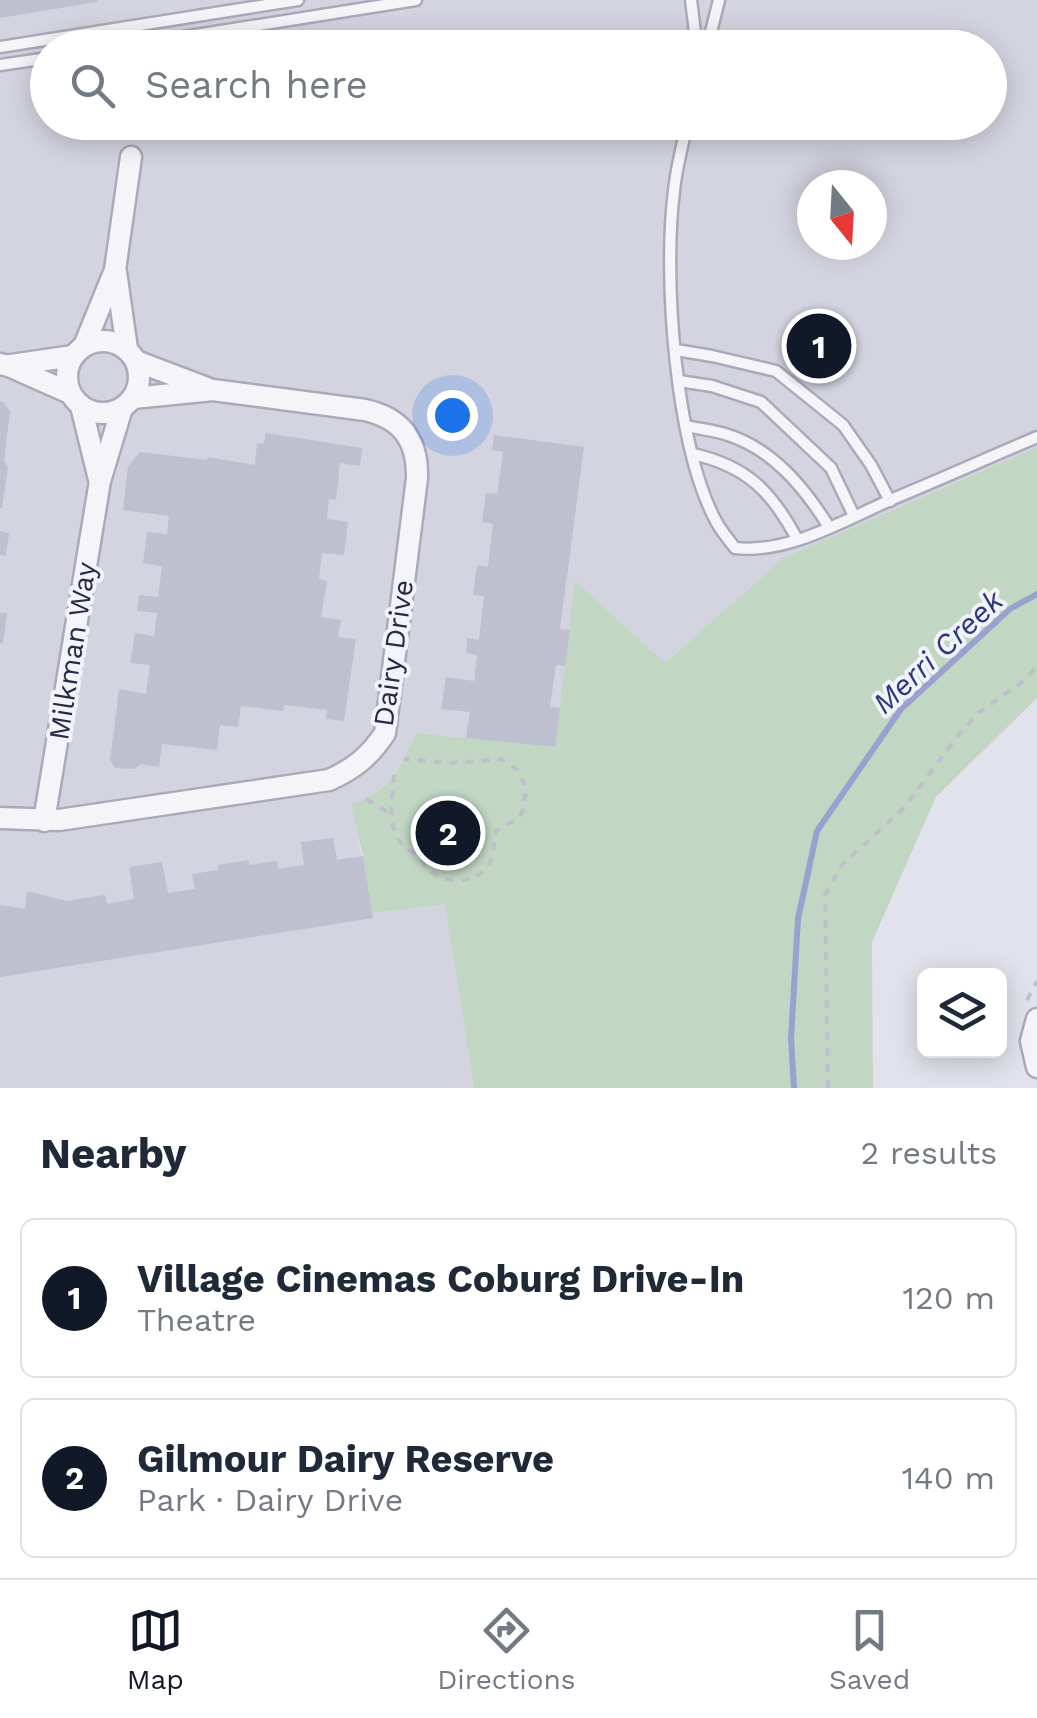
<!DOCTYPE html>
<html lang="en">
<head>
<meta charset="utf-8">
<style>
	:root { --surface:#fff; --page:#f2f2f3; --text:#1f2937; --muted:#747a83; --line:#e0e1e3; --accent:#111827 }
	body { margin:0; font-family:"Work Sans",sans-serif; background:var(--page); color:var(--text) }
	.controls { position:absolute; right:30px; bottom:30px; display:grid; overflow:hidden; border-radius:15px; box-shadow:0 5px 25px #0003 }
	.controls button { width:90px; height:90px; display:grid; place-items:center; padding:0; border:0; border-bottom:2px solid var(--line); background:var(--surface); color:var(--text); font:50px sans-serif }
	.compass { position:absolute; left:797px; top:170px; width:90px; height:90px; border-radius:50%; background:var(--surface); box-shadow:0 5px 25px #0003; rotate:162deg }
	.you { position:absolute; left:452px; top:415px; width:35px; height:35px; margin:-25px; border:8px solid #fff; border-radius:50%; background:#1a73e8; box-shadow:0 0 0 15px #1a73e833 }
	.badge { display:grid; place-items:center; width:65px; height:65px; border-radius:50%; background:var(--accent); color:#fff; font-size:32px; font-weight:700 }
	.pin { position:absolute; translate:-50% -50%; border:5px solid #fff; box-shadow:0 2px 10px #0006 }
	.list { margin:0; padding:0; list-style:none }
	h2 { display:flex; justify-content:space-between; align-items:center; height:130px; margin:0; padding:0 40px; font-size:42px }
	h2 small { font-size:32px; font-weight:400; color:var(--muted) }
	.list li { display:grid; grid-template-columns:65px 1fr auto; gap:30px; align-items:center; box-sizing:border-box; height:160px; margin:0 20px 20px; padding:0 20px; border:2px solid var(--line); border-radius:15px }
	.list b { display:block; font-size:38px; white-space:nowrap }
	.list p { margin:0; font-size:32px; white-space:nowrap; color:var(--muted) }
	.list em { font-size:32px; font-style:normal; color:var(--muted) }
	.icon { flex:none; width:55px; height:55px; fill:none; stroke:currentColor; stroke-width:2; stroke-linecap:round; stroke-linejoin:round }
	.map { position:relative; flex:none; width:1037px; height:1088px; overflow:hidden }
	.search { position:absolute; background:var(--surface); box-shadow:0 5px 25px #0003; left:30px; right:30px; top:30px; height:110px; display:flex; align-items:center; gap:25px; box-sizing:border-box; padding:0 35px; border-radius:55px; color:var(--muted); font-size:38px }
	.sheet { height:490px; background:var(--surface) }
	nav { display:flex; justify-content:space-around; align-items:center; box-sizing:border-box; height:140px; border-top:2px solid var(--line); background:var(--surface); font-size:28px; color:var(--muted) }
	nav a { display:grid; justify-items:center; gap:5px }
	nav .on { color:var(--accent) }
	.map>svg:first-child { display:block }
	.built { fill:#d4d4e1; fill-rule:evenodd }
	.green { fill:#c2d6c4 }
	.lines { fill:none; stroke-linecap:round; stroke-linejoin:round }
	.stream { stroke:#99a2cf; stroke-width:6 }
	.building { fill:#bebfcf }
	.service-casing { stroke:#aaaaba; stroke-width:15 }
	.minor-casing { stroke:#aaaaba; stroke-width:25 }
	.path { stroke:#c0c0ca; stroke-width:4; stroke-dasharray:8 8; stroke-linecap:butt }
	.service { stroke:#f5f5f9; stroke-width:10 }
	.minor { stroke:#f5f5f9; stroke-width:20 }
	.labels { text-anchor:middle; stroke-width:8; stroke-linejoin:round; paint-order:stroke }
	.street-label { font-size:28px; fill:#282946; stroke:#f2f2f9 }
	.water-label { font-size:30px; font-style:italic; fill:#2d377e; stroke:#f2f2f9 }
</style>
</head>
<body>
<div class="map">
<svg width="1037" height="1088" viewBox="0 0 1037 1088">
	<rect width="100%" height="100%" fill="#e2e2ec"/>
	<path class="built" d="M0,0H1037V447L783,558L665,663L555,747L416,733L404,759L388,783L353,809L372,913L445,903L474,1088H0ZM48,48H990V122H48ZM812,185H872V245H812Z"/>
	<path class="green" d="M1037,447V698L936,797L872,942L873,1088H474L445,904L372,913L363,856L351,805C391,789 399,771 416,733L555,747L575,581L665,663L783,558Z"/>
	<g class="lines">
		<polyline class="stream" points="794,1088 791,1039 798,919 817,831 901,709 1010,609 1037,594"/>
	</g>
	<g class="building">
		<polygon points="0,0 97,0 97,2 0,18"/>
		<polygon points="0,401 3,402 10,411 4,461 8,467 2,508 0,508"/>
		<polygon points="266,433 362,448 360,466 340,463 336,500 329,499 327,519 348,522 344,555 322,553 319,579 327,581 321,617 341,620 338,637 356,639 344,721 326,719 327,710 284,705 283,711 241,706 238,727 220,725 217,750 162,744 159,767 141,764 134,769 115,768 110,760 119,689 146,694 150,665 130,663 135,633 154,636 157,613 137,611 139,595 158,597 162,566 143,563 147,532 167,534 169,516 123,510 128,466 140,452 207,460 208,457 255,465 257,443 264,444"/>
		<polygon points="494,435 584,447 560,629 570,630 565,666 556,665 550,707 560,708 555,747 466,738 470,712 441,709 446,677 474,681 477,655 466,653 467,638 479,640 484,596 473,595 477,565 488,567 493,524 482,522 486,493 497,494 503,452 492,450"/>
		<polygon points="0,531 9,533 6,556 0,555"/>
		<polygon points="0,613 7,613 3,644 0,643"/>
		<polygon points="333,838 337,860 363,856 373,918 0,977 0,905 25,909 27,891 66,901 105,895 107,904 134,899 129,867 162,862 168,893 195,889 192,874 218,870 218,865 249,860 249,865 277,861 278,869 304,865 301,842"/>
	</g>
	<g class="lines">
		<g class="service-casing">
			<g id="service">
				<polyline points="691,0 697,48"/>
				<polyline points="0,47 298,0"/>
				<polyline points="114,48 416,0"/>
				<polyline points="707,48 719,0"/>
				<polyline points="0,65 48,58"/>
				<path d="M687,122C683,145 676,168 674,191C663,276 675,448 717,523C722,532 729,540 735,548C790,554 846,519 895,498C943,478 990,457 1037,437"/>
				<polyline points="676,350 712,356 776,371 843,425 871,465 890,501"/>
				<polyline points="679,381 712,386 761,402 831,468 854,516"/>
				<path d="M686,426C699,429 712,430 725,434C772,448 804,487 829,527"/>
				<path d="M693,454C747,466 772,492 797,539"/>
			</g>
		</g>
		<g class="minor-casing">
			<g id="minor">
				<polyline points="116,272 127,349"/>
				<circle cx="103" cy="377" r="36"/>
				<polyline points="84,346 115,270 131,157"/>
				<polyline points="136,361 207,388"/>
				<polyline points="0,364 9,366 70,393"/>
				<polyline points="11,365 73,356"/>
				<polyline points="81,406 99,479"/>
				<path d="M0,818L59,820L329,780C354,769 370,756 385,733L417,478C418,440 401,418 365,410L213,390L133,398"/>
				<polyline points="44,821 100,481 122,408"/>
				<polyline points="1037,1019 1031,1041 1037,1067"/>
			</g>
		</g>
		<g class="path">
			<path d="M394,775C393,793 389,812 394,830C398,845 409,848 419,858C422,861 426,868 429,870C448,886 477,885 490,862C494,854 494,840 496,831L520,817L524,807L526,788L517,770L501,759L452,763L404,759"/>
			<polyline points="366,799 391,814"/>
			<polyline points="1027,1000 1037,981"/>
			<polyline points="828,1088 825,895 842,865 902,810 963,729 977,714 1022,682 1037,667"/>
		</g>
		<use href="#service" class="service"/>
		<use href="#minor" class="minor"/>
	</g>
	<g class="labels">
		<g class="street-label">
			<text transform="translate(72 651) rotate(-81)" y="10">Milkman Way</text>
			<text transform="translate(393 653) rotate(-82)" y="10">Dairy Drive</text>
		</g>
		<g class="water-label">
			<text transform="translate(938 652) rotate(-43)" y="10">Merri Creek</text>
		</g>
	</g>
</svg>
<div class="controls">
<button><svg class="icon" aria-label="layers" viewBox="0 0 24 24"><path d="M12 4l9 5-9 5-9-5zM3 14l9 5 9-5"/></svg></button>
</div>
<svg class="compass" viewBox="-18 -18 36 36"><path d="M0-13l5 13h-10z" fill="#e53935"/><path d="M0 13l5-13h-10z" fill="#747a83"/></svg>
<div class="you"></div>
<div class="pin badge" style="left:819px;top:346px">1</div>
<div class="pin badge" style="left:448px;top:833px">2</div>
<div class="search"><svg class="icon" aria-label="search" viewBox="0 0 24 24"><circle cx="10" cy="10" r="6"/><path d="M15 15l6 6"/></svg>Search here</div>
</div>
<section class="sheet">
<h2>Nearby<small>2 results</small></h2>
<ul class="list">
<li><span class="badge">1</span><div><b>Village Cinemas Coburg Drive-In</b><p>Theatre</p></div><em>120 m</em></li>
<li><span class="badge">2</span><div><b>Gilmour Dairy Reserve</b><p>Park · Dairy Drive</p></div><em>140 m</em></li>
</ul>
</section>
<nav>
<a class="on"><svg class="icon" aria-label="map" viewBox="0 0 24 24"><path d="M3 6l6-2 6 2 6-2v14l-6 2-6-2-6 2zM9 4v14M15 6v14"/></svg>Map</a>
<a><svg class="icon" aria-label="directions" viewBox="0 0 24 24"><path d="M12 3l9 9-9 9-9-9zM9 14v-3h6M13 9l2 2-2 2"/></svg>Directions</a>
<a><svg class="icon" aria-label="saved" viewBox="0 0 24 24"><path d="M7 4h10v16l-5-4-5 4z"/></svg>Saved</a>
</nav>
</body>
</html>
